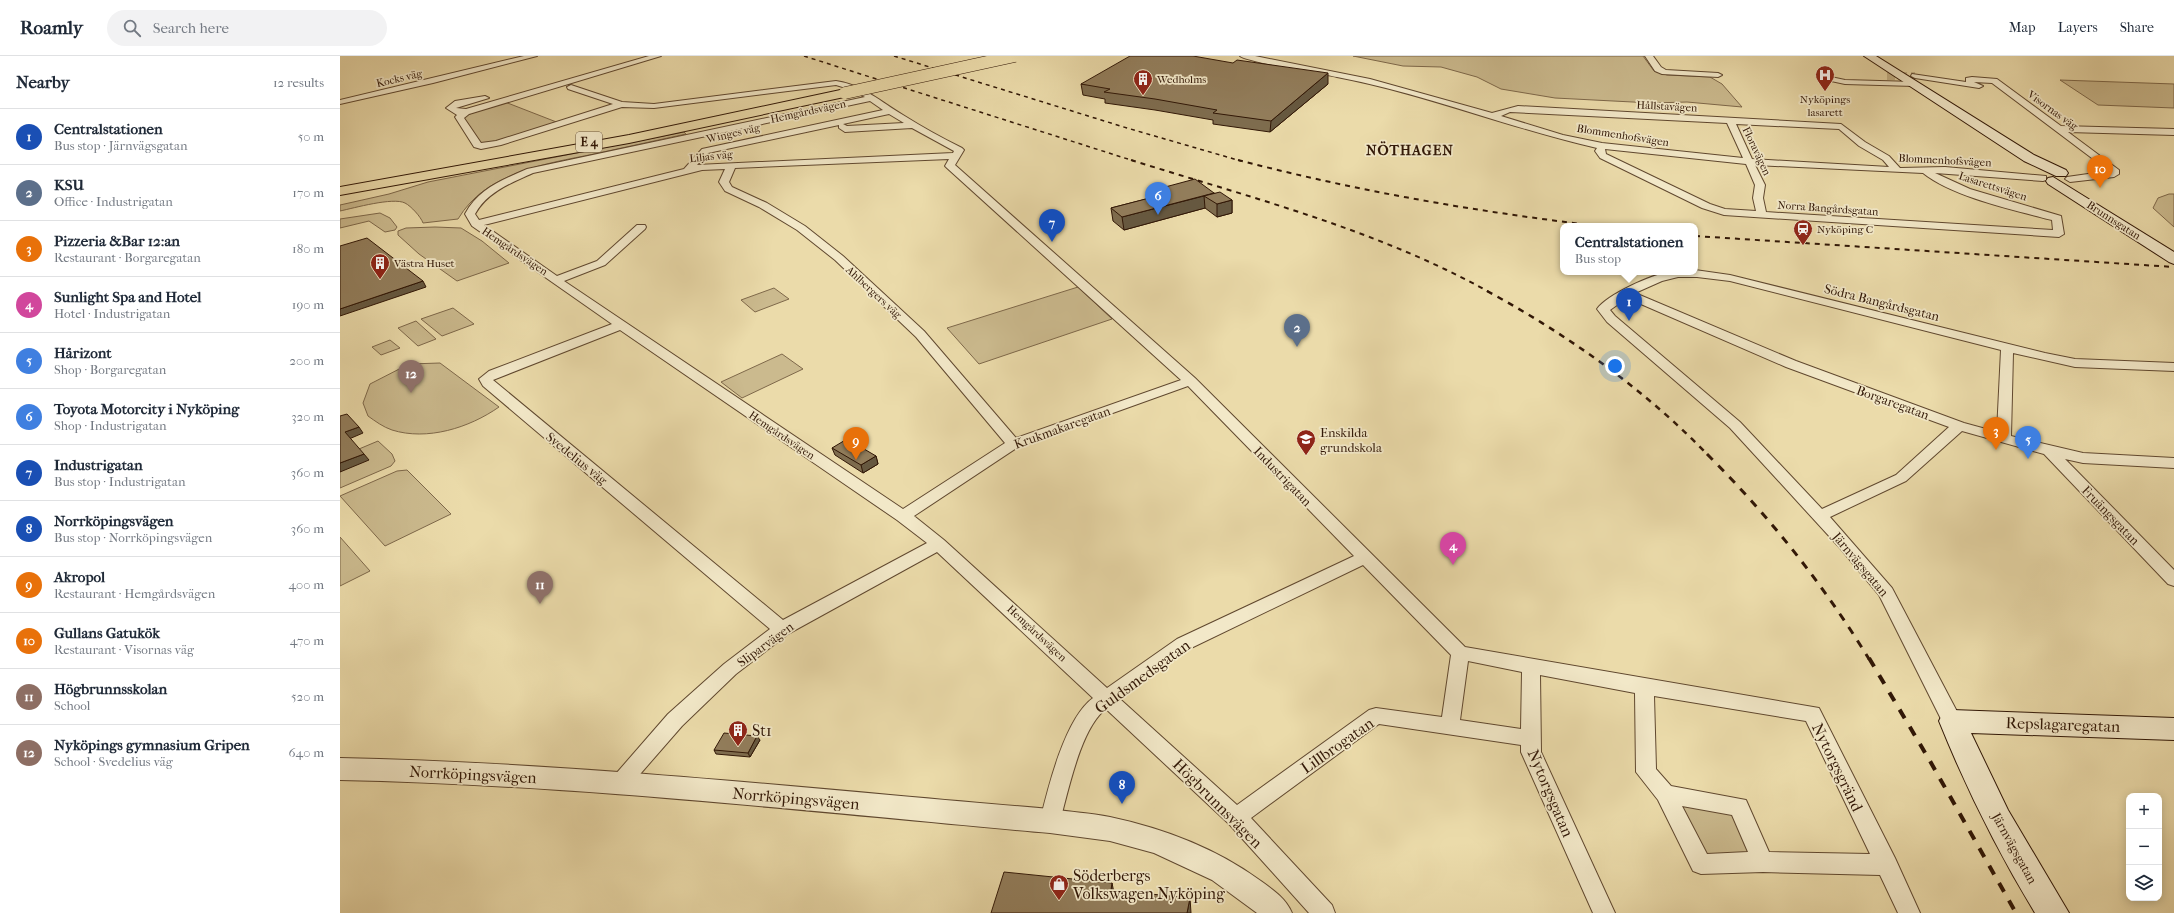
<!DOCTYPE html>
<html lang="en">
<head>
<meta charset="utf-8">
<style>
	:root { --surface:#fff; --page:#f2f2f3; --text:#1f2937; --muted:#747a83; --line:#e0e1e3; --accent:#8f2418 }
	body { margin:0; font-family:"IM FELL French Canon",serif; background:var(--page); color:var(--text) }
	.controls { position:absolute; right:12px; bottom:12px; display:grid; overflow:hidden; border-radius:8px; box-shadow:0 2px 10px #0003 }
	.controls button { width:36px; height:36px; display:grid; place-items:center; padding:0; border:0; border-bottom:1px solid var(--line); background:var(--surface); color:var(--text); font:20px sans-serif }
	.you { position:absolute; left:1275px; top:310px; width:14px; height:14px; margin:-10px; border:3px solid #fff; border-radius:50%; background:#1a73e8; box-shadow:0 0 0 6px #1a73e833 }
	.badge { display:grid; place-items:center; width:26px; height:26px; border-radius:50%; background:var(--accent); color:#fff; font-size:13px; font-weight:700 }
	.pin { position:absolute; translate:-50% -33px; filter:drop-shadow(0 1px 2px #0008) }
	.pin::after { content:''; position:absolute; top:21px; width:14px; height:12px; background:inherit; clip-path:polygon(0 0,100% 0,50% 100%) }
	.popup { position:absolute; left:1220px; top:167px; width:138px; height:52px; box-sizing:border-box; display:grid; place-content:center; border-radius:8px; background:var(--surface); filter:drop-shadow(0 1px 3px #0005); font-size:13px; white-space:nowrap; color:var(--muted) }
	.popup b { font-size:15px; color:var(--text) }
	.popup::after { content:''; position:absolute; left:50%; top:100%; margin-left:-8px; border:8px solid transparent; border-top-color:var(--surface) }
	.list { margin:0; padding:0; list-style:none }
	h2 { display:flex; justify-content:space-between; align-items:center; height:52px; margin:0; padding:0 16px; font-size:17px }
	h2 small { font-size:13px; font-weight:400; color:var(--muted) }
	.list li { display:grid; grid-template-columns:26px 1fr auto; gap:12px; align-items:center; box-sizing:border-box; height:56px; padding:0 16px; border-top:1px solid var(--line) }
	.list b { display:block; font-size:15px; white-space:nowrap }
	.list p { margin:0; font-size:13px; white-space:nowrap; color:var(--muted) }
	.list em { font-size:13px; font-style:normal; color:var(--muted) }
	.icon { flex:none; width:22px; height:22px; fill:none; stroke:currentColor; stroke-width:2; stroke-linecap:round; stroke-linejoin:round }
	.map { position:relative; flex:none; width:1834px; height:857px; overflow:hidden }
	header { display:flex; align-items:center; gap:24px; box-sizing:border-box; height:56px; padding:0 20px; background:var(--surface); border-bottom:1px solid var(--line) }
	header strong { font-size:19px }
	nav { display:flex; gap:22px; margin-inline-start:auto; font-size:14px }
	.search { width:280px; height:36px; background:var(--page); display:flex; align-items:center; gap:10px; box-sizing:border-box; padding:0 14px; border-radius:22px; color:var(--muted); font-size:15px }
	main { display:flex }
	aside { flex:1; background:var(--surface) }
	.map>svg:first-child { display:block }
	.green { fill:#cbba8e; stroke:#7e684a }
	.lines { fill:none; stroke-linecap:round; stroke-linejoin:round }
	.minor-tunnel { stroke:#c6b489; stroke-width:8; stroke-dasharray:8 4; stroke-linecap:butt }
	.minor-casing { stroke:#60482f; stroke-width:2 }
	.tertiary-casing { stroke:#60482f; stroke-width:2 }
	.secondary-casing { stroke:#311706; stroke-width:2 }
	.motorway-casing { stroke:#311706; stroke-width:2 }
	.minor { fill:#f2e8c8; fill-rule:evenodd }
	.tertiary { fill:#f2e8c8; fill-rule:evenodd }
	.secondary { fill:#f2e8c8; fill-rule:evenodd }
	.motorway { fill:#ebdbaa; fill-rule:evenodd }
	.rail-far4 { stroke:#311706; stroke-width:1.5; stroke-dasharray:4 4; stroke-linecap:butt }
	.rail-far3 { stroke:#311706; stroke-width:2; stroke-dasharray:5 5; stroke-linecap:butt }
	.rail-far2 { stroke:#311706; stroke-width:2.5; stroke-dasharray:6 6; stroke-linecap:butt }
	.rail-far1 { stroke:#311706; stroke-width:3; stroke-dasharray:8 8; stroke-linecap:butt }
	.rail { stroke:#311706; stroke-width:4; stroke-dasharray:10 10; stroke-linecap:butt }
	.motorway-bridge-casing { stroke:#311706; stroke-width:13; stroke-linecap:butt }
	.motorway-bridge { stroke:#ebdbaa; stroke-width:12 }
	.wall { fill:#7e6c4e; stroke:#311706 }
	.shaded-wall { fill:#665840; stroke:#311706 }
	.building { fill:#927d5b; stroke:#311706 }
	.labels { text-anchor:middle; stroke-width:3.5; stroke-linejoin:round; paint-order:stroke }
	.far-street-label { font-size:11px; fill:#311706; stroke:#f2e8c8 }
	.far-poi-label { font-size:11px; fill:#311706; stroke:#f2e8c8; text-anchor:start }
	.shield { fill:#f2e8c8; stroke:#6b5640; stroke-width:1 }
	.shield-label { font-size:12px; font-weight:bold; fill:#311706 }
	.street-label { font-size:13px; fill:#311706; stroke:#f2e8c8 }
	.poi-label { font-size:13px; fill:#311706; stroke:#f2e8c8; text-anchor:start }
	.far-district-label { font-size:14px; font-weight:bold; letter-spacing:1px; fill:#311706; stroke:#f2e8c8 }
	.near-street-label { font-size:16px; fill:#311706; stroke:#f2e8c8 }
	.near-poi-label { font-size:16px; fill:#311706; stroke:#f2e8c8; text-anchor:start }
</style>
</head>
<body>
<header>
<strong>Roamly</strong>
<div class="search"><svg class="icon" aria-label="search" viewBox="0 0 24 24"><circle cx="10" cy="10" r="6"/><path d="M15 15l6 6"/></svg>Search here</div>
<nav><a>Map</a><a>Layers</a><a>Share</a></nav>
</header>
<main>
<aside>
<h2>Nearby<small>12 results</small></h2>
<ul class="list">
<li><span class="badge" style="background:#1a4fb4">1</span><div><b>Centralstationen</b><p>Bus stop · Järnvägsgatan</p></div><em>50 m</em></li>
<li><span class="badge" style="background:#5c6f8a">2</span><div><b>KSU</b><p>Office · Industrigatan</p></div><em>170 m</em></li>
<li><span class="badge" style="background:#e8710a">3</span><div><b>Pizzeria &amp;Bar 12:an</b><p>Restaurant · Borgaregatan</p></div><em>180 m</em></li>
<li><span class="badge" style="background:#d1479c">4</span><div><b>Sunlight Spa and Hotel</b><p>Hotel · Industrigatan</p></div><em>190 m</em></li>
<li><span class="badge" style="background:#3f7fe0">5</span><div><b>Hårizont</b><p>Shop · Borgaregatan</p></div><em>200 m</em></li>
<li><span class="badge" style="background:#3f7fe0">6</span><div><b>Toyota Motorcity i Nyköping</b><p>Shop · Industrigatan</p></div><em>320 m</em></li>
<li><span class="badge" style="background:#1a4fb4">7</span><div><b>Industrigatan</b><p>Bus stop · Industrigatan</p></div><em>360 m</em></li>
<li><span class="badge" style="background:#1a4fb4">8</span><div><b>Norrköpingsvägen</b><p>Bus stop · Norrköpingsvägen</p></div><em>360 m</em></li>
<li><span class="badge" style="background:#e8710a">9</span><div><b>Akropol</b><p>Restaurant · Hemgårdsvägen</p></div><em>400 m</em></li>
<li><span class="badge" style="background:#e8710a">10</span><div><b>Gullans Gatukök</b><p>Restaurant · Visornas väg</p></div><em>470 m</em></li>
<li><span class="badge" style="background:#8d6e63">11</span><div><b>Högbrunnsskolan</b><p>School</p></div><em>520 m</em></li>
<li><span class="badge" style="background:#8d6e63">12</span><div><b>Nyköpings gymnasium Gripen</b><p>School · Svedelius väg</p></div><em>640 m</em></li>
</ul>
</aside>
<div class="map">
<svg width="1834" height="857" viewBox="0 0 1834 857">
	<rect width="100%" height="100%" fill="#ebdbaa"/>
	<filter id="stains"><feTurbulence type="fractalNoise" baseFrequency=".005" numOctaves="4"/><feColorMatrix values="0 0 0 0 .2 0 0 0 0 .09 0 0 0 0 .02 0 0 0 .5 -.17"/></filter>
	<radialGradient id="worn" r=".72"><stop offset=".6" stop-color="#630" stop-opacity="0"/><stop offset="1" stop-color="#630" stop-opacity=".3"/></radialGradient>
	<g class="green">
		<polygon points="1013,0 1303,0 1314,15 1327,19 1370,21 1382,28 1402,51 1347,46 1312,47 1215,42 1161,33 1137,21 1101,11 1063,10"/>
		<polygon points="1720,24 1834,28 1834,52 1758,49"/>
		<polygon points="165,46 219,67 158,86 140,89 121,61"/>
		<path d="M344,76L346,78C315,85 285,91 254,98C205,108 146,116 118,163L83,167C81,161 71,150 65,147C53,141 14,152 0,155V149L49,138L88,126Z"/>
		<polygon points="1829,138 1834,138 1834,171 1813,152 1818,142"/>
		<polygon points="40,157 50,162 57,171 55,174 45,176 29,165 0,172 0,163"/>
		<polygon points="95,171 121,172 142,185 169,207 117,225 79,198 58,179 58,175 66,172"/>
		<polygon points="738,231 772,263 639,308 607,272"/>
		<polygon points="434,232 449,243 415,256 401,244"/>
		<polygon points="113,252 134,268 102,280 81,263"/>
		<polygon points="76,265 96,283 78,290 58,272"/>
		<polygon points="50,284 60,292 41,299 32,291"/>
		<polygon points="442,298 463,313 402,342 381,326"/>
		<path d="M100,307L159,351C129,372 87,385 52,374C43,371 35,365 28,360L23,347L30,328L69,308Z"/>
		<polygon points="38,385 52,398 55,405 51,410 0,432 0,416 19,393"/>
		<polygon points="67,414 111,458 45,490 0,440 57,415"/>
		<polygon points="0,481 30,515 0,530"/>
		<polygon points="1338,744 1394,754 1414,799 1367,800"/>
	</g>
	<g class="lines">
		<polyline class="minor-tunnel" points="1547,20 1575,20"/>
		<g class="minor-casing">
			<g id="minor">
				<polygon points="184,0 197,0 93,27 0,48 0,44"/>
				<path d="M309,0H321L129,58L124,62L141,87L156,85L273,48L228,33L227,31L231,29L282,46L314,48L496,25C523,29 541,46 563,59C582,71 602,82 622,92L624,94L615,109L855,322L1125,591L1479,652L1555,802L1580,857H1558L1540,819L1423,816L1361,818L1353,815L1318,744L1296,716L1295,637L1200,619L1201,696L1275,857H1253L1181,696V689L1039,668L911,762L992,849L995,857H969L889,768L766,653C741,671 728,736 720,765L717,772L710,774L703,772L700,765C708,732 725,662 753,642L597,496L448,578L396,618L342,670L288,732L281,735L274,732L271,726L274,720L328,658L384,608L430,573L143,330L139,323L149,315L272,268L132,170L125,158C138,133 162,124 187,113L525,41L509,33L496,29L314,52L282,51L161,89L141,93L134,91L115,61L117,59L106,52L115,45L145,40L149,42L116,52L126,53ZM530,45L543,54L362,93L344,113L139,164L135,158C147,136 171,127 193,117ZM549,58L564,67L507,70L503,68ZM499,69V72L505,76L572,72L614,95L613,97L357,109L368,97ZM609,103L605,110L607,112L841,324L676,382L584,275L503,200L465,170L427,147L392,131L389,126L395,112ZM385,113L379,126L385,135L419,151L457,174L495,204L576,281L665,387L563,453L224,225L265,209L305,173L306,171L305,169H297L257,205L217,220L144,169L362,114ZM280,274L557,464L587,487L443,564L153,324ZM848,330L1014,500L837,583L767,632L604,484L574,460L678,391ZM1023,509L1111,599L1102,661L1036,652L1029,654L897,749L780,643L849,593ZM1128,605L1182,616L1181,673L1120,664ZM1314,640L1466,665L1530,798L1429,796L1406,744L1331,730L1316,713ZM1342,750L1392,759L1408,796L1367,798Z"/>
				<path d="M900,0H915L1030,23L1152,57L1178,50L1501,68L1525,86L1549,100L1560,112L1605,111L1706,120V124L1703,125L1595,117L1630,133L1721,160L1724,178L1719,181L1384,159L1362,152L1260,102L1255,95L1257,92C1169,72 1086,38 997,21C983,18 907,6 900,0ZM1170,56L1387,67L1403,102L1262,87L1223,79L1161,60ZM1396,68L1499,73L1519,90L1543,104L1549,111L1412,103ZM1265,93L1406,108L1415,129L1413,142L1416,155L1385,153L1370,148L1266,98ZM1415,109L1583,117C1613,141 1674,154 1712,164L1713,174L1426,156L1423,142L1425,129Z"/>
				<polygon points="1305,0 1313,0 1321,11 1326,14 1378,17 1382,19 1378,21 1322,18 1315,15"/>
				<polygon points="1572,18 1626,26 1626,22 1632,21 1657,23 1721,70 1834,73 1834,79 1728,76 1779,114 1779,118 1774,121 1730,126 1725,123 1727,121 1769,115 1652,27 1634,26 1643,30 1639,32 1575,22 1571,20"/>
				<polygon points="1491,21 1505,24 1574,26 1578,28 1574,30 1505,28 1491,25"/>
				<path d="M1355,214L1390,219L1705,297L1735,303L1834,307V315L1735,311L1673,297L1671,380L1743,397L1834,402V412L1743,407L1725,403L1834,514V530L1828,528L1704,398L1622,375L1566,425L1490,461L1552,532L1622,665L1619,671L1612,673L1605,671L1539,539L1500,492L1390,372L1267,266L1257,253C1267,239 1312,218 1330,216C1338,215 1347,216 1355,216ZM1338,221H1357L1390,225L1661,294L1657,376L1624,367L1456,305L1295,237L1322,225ZM1287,242L1446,311L1609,371L1556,419L1482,453L1400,366L1275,260L1270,254Z"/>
			</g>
		</g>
		<g class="tertiary-casing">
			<path id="tertiary" d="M0,702C238,707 473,733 710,753C730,756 751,757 770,761C822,772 875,792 918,823C932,833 946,842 952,857H917L872,824L814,797L770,785L710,777C473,756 238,729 0,724Z"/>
		</g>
		<g class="secondary-casing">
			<g id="secondary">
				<polygon points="1524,0 1536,0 1694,99 1726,114 1728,117 1726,120 1716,120 1684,105"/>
				<polygon points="1713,121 1834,196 1834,208 1829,206 1708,128 1706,125 1708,122"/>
				<path d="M1612,654L1834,662V684L1631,677L1668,754L1729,857H1695C1658,796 1626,732 1599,665L1603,657Z"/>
			</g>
		</g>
		<g class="motorway-casing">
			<polygon id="motorway" points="505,33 509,34 511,37 509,40 289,87 0,139 0,131 289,79"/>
		</g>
		<use href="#minor" class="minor"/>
		<use href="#tertiary" class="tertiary"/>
		<use href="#secondary" class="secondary"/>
		<use href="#motorway" class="motorway"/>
		<g class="rail-far4">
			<polyline points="464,0 794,105"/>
			<polyline points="554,0 787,72 901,105"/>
		</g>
		<g class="rail-far3">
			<path d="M791,104C912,142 1038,174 1149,236"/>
			<path d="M898,104C1017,135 1137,156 1259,170"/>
			<polyline points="1355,180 1834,211"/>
		</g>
		<path class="rail-far2" d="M1147,235C1228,279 1304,333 1368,399"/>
		<path class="rail-far1" d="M1367,398C1429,460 1483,528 1529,603"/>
		<polyline class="rail" points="1529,602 1590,705 1676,857"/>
		<g class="motorway-bridge-casing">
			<polyline id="motorway-bridge" points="505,37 675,0"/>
		</g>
		<use href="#motorway-bridge" class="motorway-bridge"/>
	</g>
	<g class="wall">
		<polygon points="741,28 988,28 930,76 873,68 873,64 815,54 765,47 765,43 743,39"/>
		<polygon points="814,134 874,137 892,144 892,157 877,161 865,152 784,174 773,165 771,152 814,141"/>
		<polygon points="492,392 536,400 538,408 523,417 495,399"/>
		<polygon points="420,684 410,701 376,698 374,694"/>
	</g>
	<g class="shaded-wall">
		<polygon points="988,17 988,28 930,76 931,65"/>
		<polygon points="864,140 865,152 784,174 782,161"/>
		<polygon points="892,144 892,157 877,161 877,148"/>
		<polygon points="83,225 86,231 0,260 0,253"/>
		<polygon points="19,371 23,377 9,383 5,376"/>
		<polygon points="24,398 29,404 0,416 0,407"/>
		<polygon points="536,400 538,408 523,417 521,409"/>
		<polygon points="417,680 420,684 410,701 408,697"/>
		<polygon points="772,827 775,842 771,834"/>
		<polygon points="850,842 851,857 847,857"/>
	</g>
	<g class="building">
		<polygon points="790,0 853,0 893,7 897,4 988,17 931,65 873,57 877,54 815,43 764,36 770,33 741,28"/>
		<polygon points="855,123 874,137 782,161 771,152 821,139 814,134"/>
		<polygon points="880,136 892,144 877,148 864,140"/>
		<polygon points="27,182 83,225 0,253 0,190"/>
		<polygon points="7,358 19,371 5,376 24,398 0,407 0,360"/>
		<polygon points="507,383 536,400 521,409 492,392"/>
		<polygon points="384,677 417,680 408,697 374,694"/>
		<polygon points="664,816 772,827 771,834 850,842 847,857 651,857"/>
	</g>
	<defs>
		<g id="hospital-pin" transform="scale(1)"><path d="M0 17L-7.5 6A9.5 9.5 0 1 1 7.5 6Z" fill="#8f2418" stroke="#f2e8c8"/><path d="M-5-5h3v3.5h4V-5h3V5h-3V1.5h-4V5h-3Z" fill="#fff"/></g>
		<g id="building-pin" transform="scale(1)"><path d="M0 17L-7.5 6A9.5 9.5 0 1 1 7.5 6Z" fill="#8f2418" stroke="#f2e8c8"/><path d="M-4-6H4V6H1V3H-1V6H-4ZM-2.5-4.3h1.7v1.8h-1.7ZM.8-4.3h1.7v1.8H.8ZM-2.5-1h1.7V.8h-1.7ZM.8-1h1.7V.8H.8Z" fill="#fff"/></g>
		<g id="station-pin" transform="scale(1)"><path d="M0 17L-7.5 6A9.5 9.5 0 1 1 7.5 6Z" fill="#8f2418" stroke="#f2e8c8"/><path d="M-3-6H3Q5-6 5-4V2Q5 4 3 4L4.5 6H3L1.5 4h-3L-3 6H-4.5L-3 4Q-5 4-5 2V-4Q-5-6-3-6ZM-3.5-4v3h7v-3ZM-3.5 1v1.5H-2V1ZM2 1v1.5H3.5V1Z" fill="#fff"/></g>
		<g id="school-pin" transform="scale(1)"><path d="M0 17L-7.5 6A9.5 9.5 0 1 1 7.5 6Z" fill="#8f2418" stroke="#f2e8c8"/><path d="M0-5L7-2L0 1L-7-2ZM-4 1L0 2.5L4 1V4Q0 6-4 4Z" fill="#fff"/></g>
		<g id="shop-pin" transform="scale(1)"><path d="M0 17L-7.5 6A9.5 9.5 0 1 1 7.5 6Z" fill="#8f2418" stroke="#f2e8c8"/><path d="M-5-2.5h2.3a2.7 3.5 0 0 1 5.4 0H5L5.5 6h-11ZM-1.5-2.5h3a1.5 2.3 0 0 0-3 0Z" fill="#fff"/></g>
	</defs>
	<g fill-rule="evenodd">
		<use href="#hospital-pin" x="1485" y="19"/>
		<use href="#building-pin" x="803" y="23"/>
		<use href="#station-pin" x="1463" y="173"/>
		<use href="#building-pin" x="40" y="207"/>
		<use href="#school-pin" x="966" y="383"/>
		<use href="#building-pin" x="398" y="674"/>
		<use href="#shop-pin" x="719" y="828"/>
	</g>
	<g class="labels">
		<g class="far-street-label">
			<text transform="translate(59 22) rotate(-13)" y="4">Kocks väg</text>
			<text transform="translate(1327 50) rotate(3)" y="4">Hållstavägen</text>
			<text transform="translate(1713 54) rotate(36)" y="4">Visornas väg</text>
			<text transform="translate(468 55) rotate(-12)" y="4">Hemgårdsvägen</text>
			<text transform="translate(393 77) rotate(-13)" y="4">Winges väg</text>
			<text transform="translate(1283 79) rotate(9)" y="4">Blommenhofsvägen</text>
			<text transform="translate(1417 95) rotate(65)" y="4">Floravägen</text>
			<text transform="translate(371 100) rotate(-6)" y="4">Liljas väg</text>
			<text transform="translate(1605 104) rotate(3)" y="4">Blommenhofsvägen</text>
			<text transform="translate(1653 130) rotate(18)" y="4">Lasarettsvägen</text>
			<text transform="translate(1488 152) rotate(4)" y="4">Norra Bangårdsgatan</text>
			<text transform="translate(1774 164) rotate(33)" y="4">Brunnsgatan</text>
			<text transform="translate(175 195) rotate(34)" y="4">Hemgårdsvägen</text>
			<text transform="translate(534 236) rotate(43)" y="4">Ahlbergers väg</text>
			<text transform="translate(442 379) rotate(34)" y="4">Hemgårdsvägen</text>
			<text transform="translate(697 577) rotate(43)" y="4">Hemgårdsvägen</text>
		</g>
		<g class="far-poi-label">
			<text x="817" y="27">Wedholms</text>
			<text x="1485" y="47" text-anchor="middle">Nyköpings<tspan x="1485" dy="13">lasarett</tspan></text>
			<text x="1477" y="177">Nyköping C</text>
			<text x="54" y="211">Västra Huset</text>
		</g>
		<rect class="shield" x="236" y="76" width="26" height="20" rx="3"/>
		<g class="shield-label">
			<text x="249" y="90">E 4</text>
		</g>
		<g class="street-label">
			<text transform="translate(1542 246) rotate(14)" y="5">Södra Bangårdsgatan</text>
			<text transform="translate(1553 346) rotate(20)" y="5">Borgaregatan</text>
			<text transform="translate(722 371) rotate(-20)" y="5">Krukmakaregatan</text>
			<text transform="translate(237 402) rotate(39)" y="5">Svedelius väg</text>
			<text transform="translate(943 420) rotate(46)" y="5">Industrigatan</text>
			<text transform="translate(1771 459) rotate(46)" y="5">Fruängsgatan</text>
			<text transform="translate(1521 508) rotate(50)" y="5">Järnvägsgatan</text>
			<text transform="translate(425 588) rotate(-36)" y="5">Sliparvägen</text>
			<text transform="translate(1675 792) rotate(61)" y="5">Järnvägsgatan</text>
		</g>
		<g class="poi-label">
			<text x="980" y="381">Enskilda<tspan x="980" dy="15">grundskola</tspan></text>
		</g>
		<g class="far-district-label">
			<text x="1070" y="99">NÖTHAGEN</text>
		</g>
		<g class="near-street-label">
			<text transform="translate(802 620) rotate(-36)" y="6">Guldsmedsgatan</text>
			<text transform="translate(1723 668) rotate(2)" y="6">Repslagaregatan</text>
			<text transform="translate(997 689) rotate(-35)" y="6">Lillbrogatan</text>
			<text transform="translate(1498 711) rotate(64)" y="6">Nytorgsgränd</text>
			<text transform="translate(133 718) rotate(3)" y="6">Norrköpingsvägen</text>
			<text transform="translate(1211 737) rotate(67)" y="6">Nytorgsgatan</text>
			<text transform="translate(456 742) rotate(5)" y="6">Norrköpingsvägen</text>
			<text transform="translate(878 747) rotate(45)" y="6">Högbrunnsvägen</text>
		</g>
		<g class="near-poi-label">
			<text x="412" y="680">St1</text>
			<text x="733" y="825">Söderbergs<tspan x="733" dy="18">Volkswagen Nyköping</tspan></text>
		</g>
	</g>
	<rect width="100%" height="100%" filter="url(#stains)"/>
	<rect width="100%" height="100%" fill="url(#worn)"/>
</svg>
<div class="controls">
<button>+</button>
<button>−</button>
<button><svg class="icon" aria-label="layers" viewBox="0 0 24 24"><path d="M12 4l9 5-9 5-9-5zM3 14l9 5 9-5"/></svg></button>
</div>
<div class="you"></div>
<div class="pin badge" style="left:1289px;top:265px;background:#1a4fb4">1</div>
<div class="popup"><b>Centralstationen</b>Bus stop</div>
<div class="pin badge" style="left:957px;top:291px;background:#5c6f8a">2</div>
<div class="pin badge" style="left:1656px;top:394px;background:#e8710a">3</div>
<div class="pin badge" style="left:1113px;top:509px;background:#d1479c">4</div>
<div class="pin badge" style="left:1688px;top:403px;background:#3f7fe0">5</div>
<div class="pin badge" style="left:818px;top:159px;background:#3f7fe0">6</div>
<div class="pin badge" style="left:712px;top:186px;background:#1a4fb4">7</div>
<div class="pin badge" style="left:782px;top:748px;background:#1a4fb4">8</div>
<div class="pin badge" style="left:516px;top:404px;background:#e8710a">9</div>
<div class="pin badge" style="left:1760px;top:132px;background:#e8710a">10</div>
<div class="pin badge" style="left:200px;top:548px;background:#8d6e63">11</div>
<div class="pin badge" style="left:71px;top:337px;background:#8d6e63">12</div>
</div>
</main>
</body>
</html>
